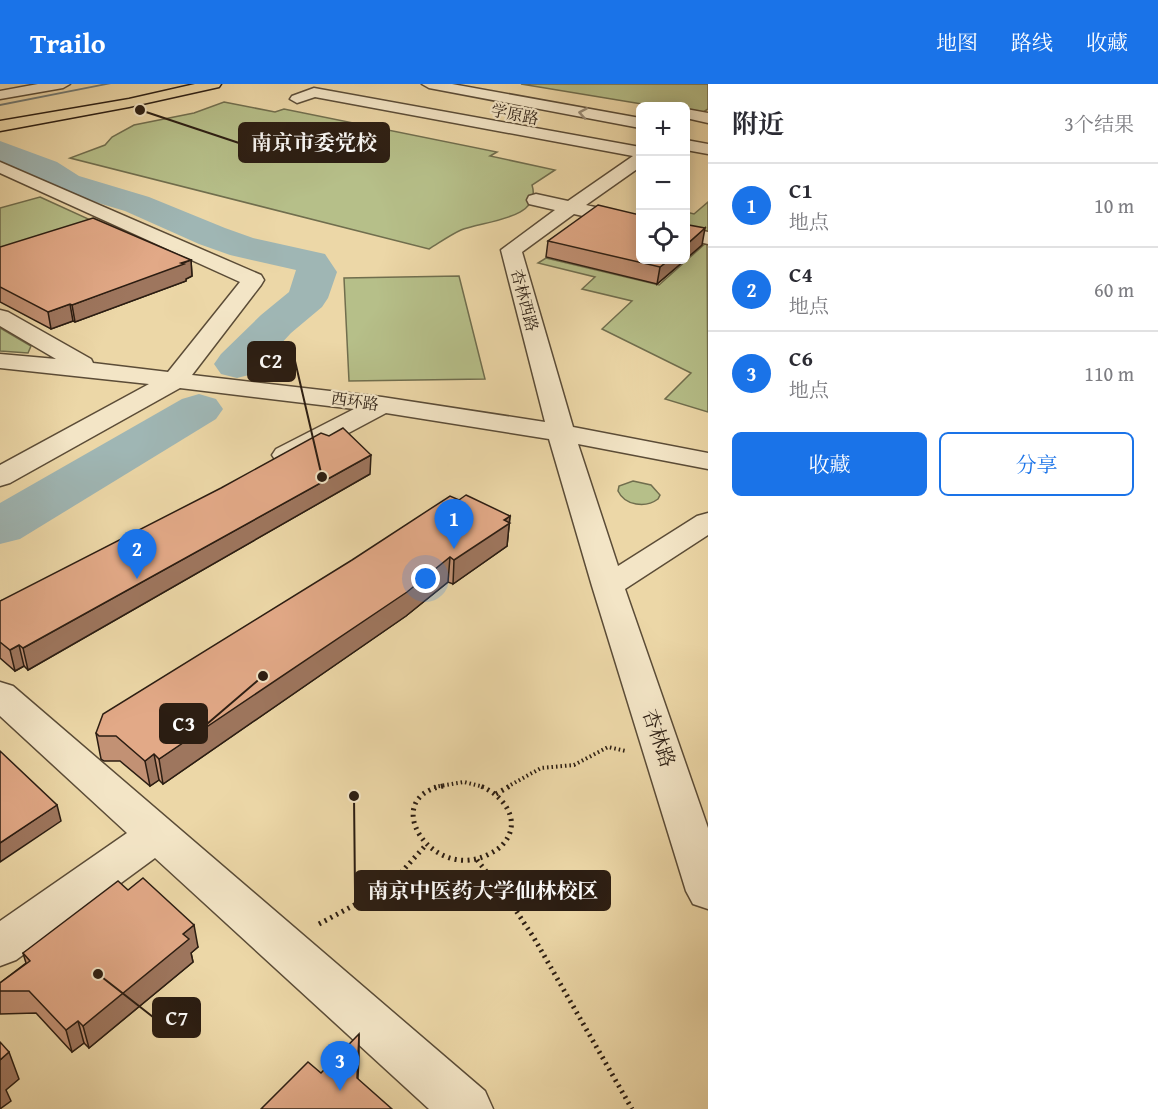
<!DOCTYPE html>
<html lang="zh">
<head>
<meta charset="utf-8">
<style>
	:root { --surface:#fff; --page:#f7f7f7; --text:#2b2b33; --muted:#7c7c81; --line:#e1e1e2; --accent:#1a73e8 }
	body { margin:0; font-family:"Gentium Book Plus","Noto Serif SC",serif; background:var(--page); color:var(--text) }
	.controls { position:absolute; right:18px; top:18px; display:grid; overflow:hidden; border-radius:9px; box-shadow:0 3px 15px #0003 }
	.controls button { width:54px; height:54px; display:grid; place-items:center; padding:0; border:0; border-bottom:2px solid var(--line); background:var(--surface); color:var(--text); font:30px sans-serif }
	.you { position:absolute; left:426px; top:495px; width:21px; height:21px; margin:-15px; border:4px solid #fff; border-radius:50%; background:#1a73e8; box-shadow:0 0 0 9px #1a73e833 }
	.badge { display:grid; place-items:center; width:39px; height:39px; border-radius:50%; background:var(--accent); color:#fff; font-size:20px; font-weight:700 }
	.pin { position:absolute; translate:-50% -50px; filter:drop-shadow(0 2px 3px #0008) }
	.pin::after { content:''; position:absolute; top:32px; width:21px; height:18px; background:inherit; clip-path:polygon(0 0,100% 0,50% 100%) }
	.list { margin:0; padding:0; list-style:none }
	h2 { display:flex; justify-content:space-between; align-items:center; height:78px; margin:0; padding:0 24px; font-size:26px }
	h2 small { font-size:20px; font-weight:400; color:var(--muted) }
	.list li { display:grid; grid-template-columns:39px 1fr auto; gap:18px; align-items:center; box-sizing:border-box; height:84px; padding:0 24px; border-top:2px solid var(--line) }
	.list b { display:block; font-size:22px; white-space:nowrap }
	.list p { margin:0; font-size:20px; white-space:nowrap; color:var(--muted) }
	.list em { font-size:20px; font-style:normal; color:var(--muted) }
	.actions { display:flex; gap:12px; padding:18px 24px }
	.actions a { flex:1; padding:14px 0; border:2px solid var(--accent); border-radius:9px; text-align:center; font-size:21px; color:var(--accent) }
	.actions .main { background:var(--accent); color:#fff }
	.icon { flex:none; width:33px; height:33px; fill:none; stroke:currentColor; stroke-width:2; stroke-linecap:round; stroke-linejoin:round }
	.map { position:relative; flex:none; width:708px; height:1025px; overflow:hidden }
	header { display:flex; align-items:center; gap:36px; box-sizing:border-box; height:84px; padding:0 30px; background:var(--accent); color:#fff }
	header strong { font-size:28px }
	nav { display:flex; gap:33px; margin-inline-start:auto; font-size:21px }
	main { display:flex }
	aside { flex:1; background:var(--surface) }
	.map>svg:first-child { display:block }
	.green { fill:#b6bf89; stroke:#706e4e; stroke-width:1.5 }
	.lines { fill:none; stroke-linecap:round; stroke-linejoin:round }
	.stream { fill:#717973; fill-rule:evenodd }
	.river { fill:#9fb6b4; fill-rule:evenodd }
	.minor-casing { stroke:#5b4c37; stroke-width:3 }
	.major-casing { stroke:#2b1d12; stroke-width:3 }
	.path-far1 { stroke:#2b1d12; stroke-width:4; stroke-dasharray:1.5 3; stroke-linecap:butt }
	.path { stroke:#2b1d12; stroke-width:5; stroke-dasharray:2 4.5; stroke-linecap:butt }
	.minor { fill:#f3e5c6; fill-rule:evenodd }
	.major { fill:#ecd7a7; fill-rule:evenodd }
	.wall { fill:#c29174; stroke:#2b1d12; stroke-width:1.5 }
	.shaded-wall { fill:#9e765e; stroke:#2b1d12; stroke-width:1.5 }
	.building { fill:#e2a987; stroke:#2b1d12; stroke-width:1.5 }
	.oneway { stroke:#998b75 }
	.labels { text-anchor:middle; stroke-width:4.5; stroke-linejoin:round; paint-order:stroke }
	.far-street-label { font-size:16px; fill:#2b1d12; stroke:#f3e5c6 }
	.street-label { font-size:20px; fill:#2b1d12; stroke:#f3e5c6 }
	.leader { fill:none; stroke:#2b1d12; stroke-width:2 }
	.callout-dot { fill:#2b1d12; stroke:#f3e5c6; stroke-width:2 }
	.callout { fill:#2b1d12; stroke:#2b1d12; stroke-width:2 }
	.callout-label { font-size:21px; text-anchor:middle; font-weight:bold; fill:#fff }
</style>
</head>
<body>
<header>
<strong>Trailo</strong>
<nav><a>地图</a><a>路线</a><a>收藏</a></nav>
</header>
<main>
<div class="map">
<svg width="708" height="1025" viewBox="0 0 708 1025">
	<rect width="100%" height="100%" fill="#ecd7a7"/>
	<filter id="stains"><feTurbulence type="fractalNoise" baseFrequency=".00333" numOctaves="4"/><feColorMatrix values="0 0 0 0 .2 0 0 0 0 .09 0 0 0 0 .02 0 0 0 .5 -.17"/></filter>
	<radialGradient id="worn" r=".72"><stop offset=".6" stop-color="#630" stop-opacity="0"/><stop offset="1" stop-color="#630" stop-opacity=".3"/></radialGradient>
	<g class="green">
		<polygon points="521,0 708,0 708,25 700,30 686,28 686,22 654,22"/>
		<path d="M224,18L275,28L284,25L497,68L490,72L555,86L532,101C543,136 481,137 461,146C450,151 439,159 429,165L70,74L105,61L112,53L134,41L194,29Z"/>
		<polygon points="40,113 95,138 0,167 0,124"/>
		<polygon points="708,118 708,149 686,144 686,128 694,130"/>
		<polygon points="707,158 708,328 665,315 691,289 602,245 632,217 582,205 595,193 538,179 546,174 659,201"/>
		<polygon points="459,192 485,295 349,297 344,194"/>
		<polygon points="0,244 31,262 28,269 0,267"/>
		<path d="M633,397L651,401L660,411L658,415C646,424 625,422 618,407L619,402Z"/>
	</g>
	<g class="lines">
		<polygon class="stream" points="102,0 111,0 0,22 0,20"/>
		<g class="river">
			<polygon points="0,57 57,78 79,92 149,113 225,144 253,154 325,170 337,188 328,214 322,223 291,249 253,290 237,294 221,290 214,280 221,270 261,231 289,208 296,186 230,171 199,160 125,127 55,106 35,92 0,77"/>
			<polygon points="199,310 216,315 223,325 216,335 20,455 0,460 0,419 182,315"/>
		</g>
		<g class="minor-casing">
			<g id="minor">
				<polygon points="38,0 70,0 63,4 0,15 0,7"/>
				<polygon points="422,0 452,0 640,34 640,44 429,4"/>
				<polygon points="314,4 640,63 640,83 586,121 640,133 640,145 574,130 522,168 573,343 708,369 708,385 578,360 618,482 697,432 708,429 708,451 625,505 708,744 708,825 693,820 686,807 592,502 549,355 386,329 296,377 286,379 276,377 272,371 276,365 354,325 180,304 10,399 0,402 0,381 149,300 0,284 0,270 56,275 0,242 0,226 8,228 91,275 93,279 168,288 240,198 0,89 0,78 261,191 264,196 261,201 192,291 382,313 545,338 501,166 555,126 529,120 527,116 529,112 536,110 568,117 633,72 315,13 297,19 290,15 292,12"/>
				<polygon points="686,25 708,29 708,39 686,34"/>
				<polygon points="686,56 708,60 708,70 686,66"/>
				<polygon points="686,143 708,148 708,160 686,155"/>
				<polygon points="0,598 13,602 485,1007 493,1025 429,1025 155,774 16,876 0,882 0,837 127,749 0,632"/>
			</g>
		</g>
		<g class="major-casing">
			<polygon id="major" points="195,0 221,0 219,3 129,23 0,47 0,37 129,15"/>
		</g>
		<g class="path-far1">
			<polyline points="434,703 464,698 484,703"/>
			<polyline points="507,703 541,684 574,681 608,663 626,667"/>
		</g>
		<g class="path">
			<path d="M443,702C377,714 433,800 489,770C495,767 500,764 504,759C523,736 502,710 480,702"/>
			<polyline points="496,710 510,702"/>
			<polyline points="477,776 509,816 534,854 632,1025"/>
			<polyline points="319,840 388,803 425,762"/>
		</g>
		<use href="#minor" class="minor"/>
		<use href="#major" class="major"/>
	</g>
	<g class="wall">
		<polygon points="548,157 685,176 657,200 546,173"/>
		<polygon points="0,163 191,176 192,192 186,195 186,197 75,238 73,237 51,245 0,218"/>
		<polygon points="370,390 28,586 24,582 15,587 0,574 0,517"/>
		<polygon points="459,416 510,432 507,462 453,500 448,498 406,532 163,700 159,696 150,702 120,677 104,677 101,675 96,649"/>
		<polygon points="128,806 198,863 191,869 193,878 89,964 84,959 72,968 36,929 0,930 0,899 26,879 23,869"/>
	</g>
	<g class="shaded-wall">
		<polygon points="705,144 702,161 686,175 686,161"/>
		<polygon points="191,176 192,192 186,195 186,197 75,238 72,221"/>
		<polygon points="669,176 685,176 657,200 660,183"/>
		<polygon points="70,220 73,237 51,245 48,228"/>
		<polygon points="371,371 370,390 28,586 23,564"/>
		<polygon points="510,432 507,462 453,500 454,476"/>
		<polygon points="450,473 448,498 406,532 163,700 159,675"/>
		<polygon points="19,561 24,582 15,587 10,566"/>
		<polygon points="154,670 159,696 150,702 145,677"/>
		<polygon points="57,721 61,737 0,778 0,759"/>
		<polygon points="194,841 198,863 191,869 193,878 89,964 83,942 183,850"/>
		<polygon points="78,937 84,959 72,968 66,946"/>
		<polygon points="359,950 359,972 357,1015 357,994"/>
		<polygon points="9,968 19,995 6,1006 11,1017 0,1025 0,976"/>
	</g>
	<g class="building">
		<polygon points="598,121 640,131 640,176 669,176 660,183 548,157"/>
		<polygon points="93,134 191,176 181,179 184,180 72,221 70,220 48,228 0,203 0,163"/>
		<polygon points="686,136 687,136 689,141 705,144 686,161"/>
		<polygon points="343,344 371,371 23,564 19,561 10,566 0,558 0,517 221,404 321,349 329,352"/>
		<polygon points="466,411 510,432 504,436 510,439 454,476 450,473 407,508 159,675 154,670 145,677 116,652 99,652 96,649 103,630 352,476 450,412 459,416"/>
		<polygon points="0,667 57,721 0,759"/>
		<polygon points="143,794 194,841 183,850 189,855 83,942 78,937 66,946 29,907 0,907 0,899 30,877 23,869 118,797 128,806"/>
		<polygon points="359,950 357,994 392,1025 261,1025 308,978 321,989"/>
		<polygon points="0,958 9,968 0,976"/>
	</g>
	<defs><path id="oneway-chevron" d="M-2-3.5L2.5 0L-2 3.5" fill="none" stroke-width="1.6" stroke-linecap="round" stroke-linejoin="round" transform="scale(1.5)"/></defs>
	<use class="oneway" href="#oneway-chevron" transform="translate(583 29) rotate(-170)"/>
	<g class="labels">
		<g class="far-street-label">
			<text transform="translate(515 30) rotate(11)" y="6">学原路</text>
			<text transform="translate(525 216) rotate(75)" y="6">杏林西路</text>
			<text transform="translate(355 317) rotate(8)" y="6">西环路</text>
		</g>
		<g class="street-label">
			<text transform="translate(659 654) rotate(71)" y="7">杏林路</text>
		</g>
	</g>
	<path class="leader" d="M140 26L239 59M322 393L295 277M263 592L207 640M354 712L355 807M98 890L153 933"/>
	<g class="callout-dot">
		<circle cx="140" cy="26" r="6"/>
		<circle cx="322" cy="393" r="6"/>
		<circle cx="263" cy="592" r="6"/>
		<circle cx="354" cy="712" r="6"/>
		<circle cx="98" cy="890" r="6"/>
	</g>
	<g class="callout">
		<rect x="239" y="39" width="150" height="39" rx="6"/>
		<rect x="248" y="258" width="47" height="39" rx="6"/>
		<rect x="160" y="620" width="47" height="39" rx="6"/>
		<rect x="355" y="787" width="255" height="39" rx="6"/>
		<rect x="153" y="914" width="47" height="39" rx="6"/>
	</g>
	<g class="callout-label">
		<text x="314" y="66">南京市委党校</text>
		<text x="271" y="284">C2</text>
		<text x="184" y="647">C3</text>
		<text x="483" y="814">南京中医药大学仙林校区</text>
		<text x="177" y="941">C7</text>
	</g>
	<rect width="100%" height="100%" filter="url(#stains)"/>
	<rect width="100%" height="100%" fill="url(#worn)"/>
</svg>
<div class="controls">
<button>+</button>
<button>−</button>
<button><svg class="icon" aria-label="locate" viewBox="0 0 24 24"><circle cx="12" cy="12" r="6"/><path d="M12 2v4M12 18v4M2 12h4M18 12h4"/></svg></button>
</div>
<div class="you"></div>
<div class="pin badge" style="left:454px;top:465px">1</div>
<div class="pin badge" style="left:137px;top:495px">2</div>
<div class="pin badge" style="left:340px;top:1007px">3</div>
</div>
<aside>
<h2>附近<small>3个结果</small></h2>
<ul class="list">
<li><span class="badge">1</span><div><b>C1</b><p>地点</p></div><em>10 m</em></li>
<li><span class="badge">2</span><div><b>C4</b><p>地点</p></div><em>60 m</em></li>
<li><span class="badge">3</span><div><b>C6</b><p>地点</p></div><em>110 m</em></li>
</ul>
<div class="actions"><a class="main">收藏</a><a>分享</a></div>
</aside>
</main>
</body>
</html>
